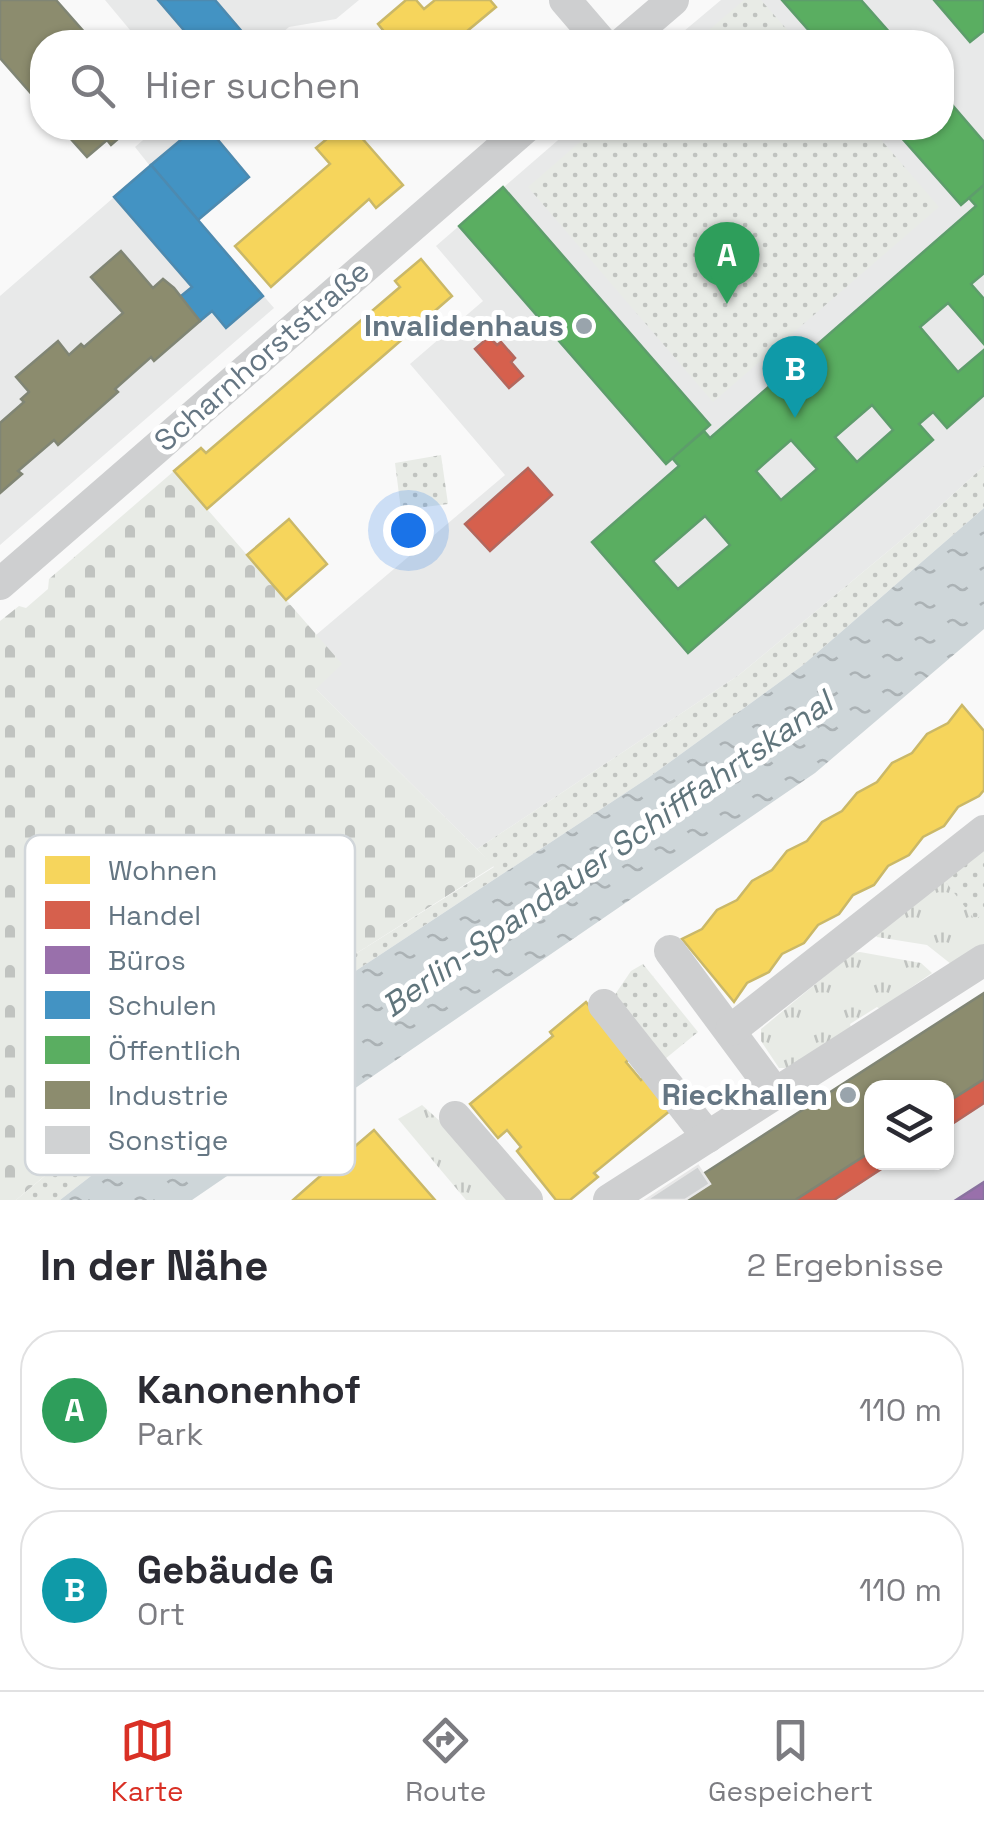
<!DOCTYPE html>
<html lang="de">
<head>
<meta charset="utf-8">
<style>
	:root { --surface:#fff; --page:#f2f2f3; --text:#2b2b33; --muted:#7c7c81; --line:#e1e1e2; --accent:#d93025 }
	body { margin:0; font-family:"Space Grotesk",sans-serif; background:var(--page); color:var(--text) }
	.controls { position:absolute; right:30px; bottom:30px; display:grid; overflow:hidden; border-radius:20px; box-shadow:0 2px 8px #0004 }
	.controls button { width:90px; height:90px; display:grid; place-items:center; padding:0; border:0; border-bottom:2px solid var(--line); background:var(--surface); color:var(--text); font:50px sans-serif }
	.you { position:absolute; left:408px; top:530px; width:35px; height:35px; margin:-25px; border:8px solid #fff; border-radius:50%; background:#1a73e8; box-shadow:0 0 0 15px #1a73e833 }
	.badge { display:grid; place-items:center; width:65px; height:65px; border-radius:50%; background:var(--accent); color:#fff; font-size:32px; font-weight:700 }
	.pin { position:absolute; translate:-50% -82px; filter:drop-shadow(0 2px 5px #0008) }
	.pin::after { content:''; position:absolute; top:52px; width:35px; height:30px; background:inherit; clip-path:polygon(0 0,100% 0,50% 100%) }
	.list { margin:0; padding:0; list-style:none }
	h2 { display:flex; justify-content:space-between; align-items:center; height:130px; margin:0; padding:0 40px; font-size:42px }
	h2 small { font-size:32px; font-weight:400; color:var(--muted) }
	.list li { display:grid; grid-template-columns:65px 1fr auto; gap:30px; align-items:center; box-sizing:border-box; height:160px; margin:0 20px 20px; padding:0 20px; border:2px solid var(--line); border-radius:40px }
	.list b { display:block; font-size:38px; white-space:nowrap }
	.list p { margin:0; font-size:32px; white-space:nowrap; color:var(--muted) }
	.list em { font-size:32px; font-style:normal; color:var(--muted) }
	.icon { flex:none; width:55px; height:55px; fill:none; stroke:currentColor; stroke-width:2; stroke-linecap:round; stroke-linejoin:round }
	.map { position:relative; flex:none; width:984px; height:1200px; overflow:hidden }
	.search { position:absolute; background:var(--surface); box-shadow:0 2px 8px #0004; left:30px; right:30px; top:30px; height:110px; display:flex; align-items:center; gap:25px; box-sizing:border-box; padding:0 35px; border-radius:40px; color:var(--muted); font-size:38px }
	.sheet { height:490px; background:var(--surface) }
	nav { display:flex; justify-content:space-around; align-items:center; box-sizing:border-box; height:140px; border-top:2px solid var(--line); background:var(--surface); font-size:28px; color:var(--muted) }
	nav a { display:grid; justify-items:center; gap:5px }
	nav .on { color:var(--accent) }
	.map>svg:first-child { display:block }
	.built { fill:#e8e9e9 }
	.grass { fill:url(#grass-tufts) }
	.cemetery { fill:url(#cemetery-stones) }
	.park { fill:url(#park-dots) }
	.water { fill:url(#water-ripples) }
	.homes { fill:#f6d55c; stroke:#cab868; stroke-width:2.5 }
	.shops { fill:#d6604d; stroke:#b4675d; stroke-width:2.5 }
	.offices { fill:#9970ab; stroke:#89729f; stroke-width:2.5 }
	.schools { fill:#4393c3; stroke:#4d8ab0; stroke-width:2.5 }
	.public { fill:#5aae61; stroke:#5d9d6b; stroke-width:2.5; fill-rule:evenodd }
	.industry { fill:#8c8c6e; stroke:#808574; stroke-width:2.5 }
	.building { fill:#d0d2d3; stroke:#e8e8e8; stroke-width:2.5 }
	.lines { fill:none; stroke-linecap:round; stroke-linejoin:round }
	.minor { stroke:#cecfd0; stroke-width:32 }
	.poi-dot { fill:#99a4ac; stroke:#fff; stroke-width:4 }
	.labels { text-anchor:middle; stroke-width:10; stroke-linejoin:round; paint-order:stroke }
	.poi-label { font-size:30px; font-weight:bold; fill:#657683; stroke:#fff; text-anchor:end }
	.street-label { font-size:30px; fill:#657683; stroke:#fff }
	.water-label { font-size:32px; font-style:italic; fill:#60757c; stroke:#fff }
	.key { fill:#fff; stroke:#d1d6da; stroke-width:2.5 }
	.key-label { font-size:28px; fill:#657683 }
</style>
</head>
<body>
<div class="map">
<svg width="984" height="1200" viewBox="0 0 984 1200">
	<defs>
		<pattern id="grass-tufts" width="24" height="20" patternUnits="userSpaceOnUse" patternTransform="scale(2.5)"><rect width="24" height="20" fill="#e8ebe6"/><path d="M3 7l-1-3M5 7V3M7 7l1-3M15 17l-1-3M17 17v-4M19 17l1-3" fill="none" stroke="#c0c3c0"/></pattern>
		<pattern id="cemetery-stones" width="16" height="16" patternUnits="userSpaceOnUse" patternTransform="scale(2.5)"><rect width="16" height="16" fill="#e8ebe6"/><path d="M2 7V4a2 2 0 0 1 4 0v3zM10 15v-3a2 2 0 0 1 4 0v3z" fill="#c0c3c0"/></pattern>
		<pattern id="park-dots" width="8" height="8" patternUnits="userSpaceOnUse" patternTransform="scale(2.5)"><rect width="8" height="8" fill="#e8ebe6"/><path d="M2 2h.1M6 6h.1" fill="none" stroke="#c0c3c0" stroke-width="1.8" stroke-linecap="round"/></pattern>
		<pattern id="water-ripples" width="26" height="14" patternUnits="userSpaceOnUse" patternTransform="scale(2.5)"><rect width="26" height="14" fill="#ced6d9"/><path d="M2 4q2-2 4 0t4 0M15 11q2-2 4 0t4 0" fill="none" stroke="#abb2b5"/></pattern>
	</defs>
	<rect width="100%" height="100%" fill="#f9f9f9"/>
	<g class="built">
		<polygon points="105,0 359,0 336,19 289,27 271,42 140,42"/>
		<polygon points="721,0 984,0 984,466 916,528 739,675 477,849 315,688 341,664 316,635 505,475 410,364 483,301 436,246 572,128 942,128 942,42 671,42"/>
		<polygon points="157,128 195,128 151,166 274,308 0,545 0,296 150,166 135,147"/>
		<polygon points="984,1103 984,1200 834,1200 892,1163 946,1162 947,1128"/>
	</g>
	<g class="grass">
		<polygon points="984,842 984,948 951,964 927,945 877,937 876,934"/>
		<polygon points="860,952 921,963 932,973 880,1009 877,1007 850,1024 851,1028 789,1068 779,1068 761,1041 761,1029 853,953"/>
		<polygon points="422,1105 462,1141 513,1200 466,1200 398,1119"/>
	</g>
	<polygon class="cemetery" points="174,471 342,664 316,689 494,866 349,958 156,1088 153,1104 128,1124 110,1121 16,1200 0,1200 0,621 19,606 26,608 48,589 49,579"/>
	<g class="park">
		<polygon points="744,0 761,0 798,42 695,42"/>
		<polygon points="596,128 871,128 939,207 713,402 528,187"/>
		<polygon points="441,455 448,504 401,510 395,463"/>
		<polygon points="984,466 984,508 803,665 648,778 354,972 60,1200 16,1200 111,1121 128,1124 153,1104 155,1088 349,958 494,867 477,849 739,675 916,528"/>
		<polygon points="976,849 984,859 984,913 975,920 942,877"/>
		<polygon points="643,964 698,1032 665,1059 614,996 631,971"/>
	</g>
	<polygon class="water" points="984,508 984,629 815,773 192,1200 60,1200 354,972 648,778 803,665"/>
	<g class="homes">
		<polygon points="406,0 416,0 424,9 435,0 490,0 496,7 454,42 386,42 390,39 378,24"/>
		<polygon points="340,128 353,128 403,185 376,208 369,199 271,287 235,246 330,164 316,148"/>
		<polygon points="421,259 452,296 207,509 174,471 201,448 206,453 400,287 395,281"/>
		<polygon points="289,519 327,564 286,600 247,555"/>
		<polygon points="962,705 984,731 984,790 979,796 958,807 944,826 923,837 909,855 888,866 874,885 853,895 839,914 818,925 804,943 782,954 769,972 747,983 734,1002 682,939 702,929 717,910 737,900 752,881 772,870 787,851 807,841 822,822 842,811 857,793 877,782 892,763 912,753 927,734 948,723"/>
		<polygon points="586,1002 631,1057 626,1062 641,1080 650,1072 677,1105 594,1173 598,1177 570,1200 556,1200 517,1151 521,1147 507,1130 498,1138 470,1104 553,1036 550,1032"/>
		<polygon points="374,1130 435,1200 293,1200 318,1178"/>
	</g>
	<g class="shops">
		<polygon points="489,337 497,345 501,342 515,358 511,362 523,376 509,388 475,349"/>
		<polygon points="528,468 552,495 490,551 465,524"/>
		<polygon points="984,1079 984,1103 946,1128 946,1103"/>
		<polygon points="872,1151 872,1162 892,1162 834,1200 795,1200"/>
	</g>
	<polygon class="offices" points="984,1182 984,1200 956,1200"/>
	<g class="schools">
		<polygon points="158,0 215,0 250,41 180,42 188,35"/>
		<polygon points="195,128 208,128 249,177 198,220 151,165"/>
		<polygon points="151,165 263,296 226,328 212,311 200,321 182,301 181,296 192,287 114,197"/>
	</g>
	<g class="public">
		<polygon points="782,0 861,0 898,42 819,42"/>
		<polygon points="934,0 984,0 984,31 970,42"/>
		<polygon points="942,93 984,142 984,185 961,205 893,128 942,128"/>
		<path d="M984,185V273L971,284L984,299V344L948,303L920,327L958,372L984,350V395L947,428L933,412L919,424L933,440L688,653L592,542L679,466L672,458L704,431L710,438L976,206L969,198ZM872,405L893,430L857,462L835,437ZM791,440L817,469L781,500L756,471ZM705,516L730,545L678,589L653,561Z"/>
		<polygon points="503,187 710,425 666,464 459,226"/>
	</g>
	<g class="industry">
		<polygon points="0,0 56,0 93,42 42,42 42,106 0,58"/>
		<polygon points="61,128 139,128 131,135 127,131 111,145 107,140 87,157"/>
		<polygon points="121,251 153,288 163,279 174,288 200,321 154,361 151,357 115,389 118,392 58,445 54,440 18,471 22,474 0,493 0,423 24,402 21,399 29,392 16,377 58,341 69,355 81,344 84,347 123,313 91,277"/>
		<polygon points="984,993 984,1079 946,1103 946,1088 872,1088 872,1151 795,1200 685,1200 710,1184 703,1174"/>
	</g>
	<polygon class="building" points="698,1166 710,1184 685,1200 646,1200"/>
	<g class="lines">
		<g class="minor">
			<polyline points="565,0 601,42"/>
			<polyline points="624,42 673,0"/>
			<polyline points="0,584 525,128"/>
			<polyline points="670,951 776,1094"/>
			<polyline points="604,1005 708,1137"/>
			<polyline points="731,1030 984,831"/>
			<polyline points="455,1117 527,1200"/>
			<polyline points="609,1200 984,960"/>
		</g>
	</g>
	<g class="poi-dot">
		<circle cx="584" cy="326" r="10"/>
		<circle cx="848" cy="1095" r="10"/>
	</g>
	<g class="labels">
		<g class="poi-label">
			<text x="564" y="336">Invalidenhaus</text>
			<text x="828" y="1105">Rieckhallen</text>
		</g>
		<g class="street-label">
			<text transform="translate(262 356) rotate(-41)" y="10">Scharnhorststraße</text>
		</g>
		<g class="water-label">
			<text transform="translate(607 854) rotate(-35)" y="11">Berlin-Spandauer Schifffahrtskanal</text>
		</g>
	</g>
	<rect x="25" y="835" width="330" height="340" rx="15" class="key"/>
	<rect x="45" y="856" width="45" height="28" fill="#f6d55c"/>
	<rect x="45" y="901" width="45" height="28" fill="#d6604d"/>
	<rect x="45" y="946" width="45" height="28" fill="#9970ab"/>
	<rect x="45" y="991" width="45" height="28" fill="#4393c3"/>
	<rect x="45" y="1036" width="45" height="28" fill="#5aae61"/>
	<rect x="45" y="1081" width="45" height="28" fill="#8c8c6e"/>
	<rect x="45" y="1126" width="45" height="28" fill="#d0d2d3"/>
	<g class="key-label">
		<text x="108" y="880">Wohnen</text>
		<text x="108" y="925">Handel</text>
		<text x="108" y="970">Büros</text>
		<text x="108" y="1015">Schulen</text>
		<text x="108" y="1060">Öffentlich</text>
		<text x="108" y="1105">Industrie</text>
		<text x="108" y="1150">Sonstige</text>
	</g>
</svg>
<div class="controls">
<button><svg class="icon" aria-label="layers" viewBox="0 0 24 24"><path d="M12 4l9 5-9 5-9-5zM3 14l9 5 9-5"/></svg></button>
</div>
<div class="you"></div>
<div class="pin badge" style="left:727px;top:304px;background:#2e9e5b">A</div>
<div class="pin badge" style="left:795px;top:418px;background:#0f9aa8">B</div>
<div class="search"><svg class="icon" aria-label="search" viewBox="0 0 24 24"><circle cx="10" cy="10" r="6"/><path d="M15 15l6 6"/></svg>Hier suchen</div>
</div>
<section class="sheet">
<h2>In der Nähe<small>2 Ergebnisse</small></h2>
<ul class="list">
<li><span class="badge" style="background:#2e9e5b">A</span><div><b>Kanonenhof</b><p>Park</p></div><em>110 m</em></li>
<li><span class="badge" style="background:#0f9aa8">B</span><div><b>Gebäude G</b><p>Ort</p></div><em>110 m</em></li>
</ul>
</section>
<nav>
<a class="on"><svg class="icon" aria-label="map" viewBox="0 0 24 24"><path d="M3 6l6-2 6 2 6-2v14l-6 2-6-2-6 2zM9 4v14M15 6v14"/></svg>Karte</a>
<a><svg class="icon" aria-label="directions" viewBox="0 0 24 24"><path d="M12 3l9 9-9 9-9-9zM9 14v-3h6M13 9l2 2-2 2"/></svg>Route</a>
<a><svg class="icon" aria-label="saved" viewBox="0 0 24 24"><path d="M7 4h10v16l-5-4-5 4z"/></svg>Gespeichert</a>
</nav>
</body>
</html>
